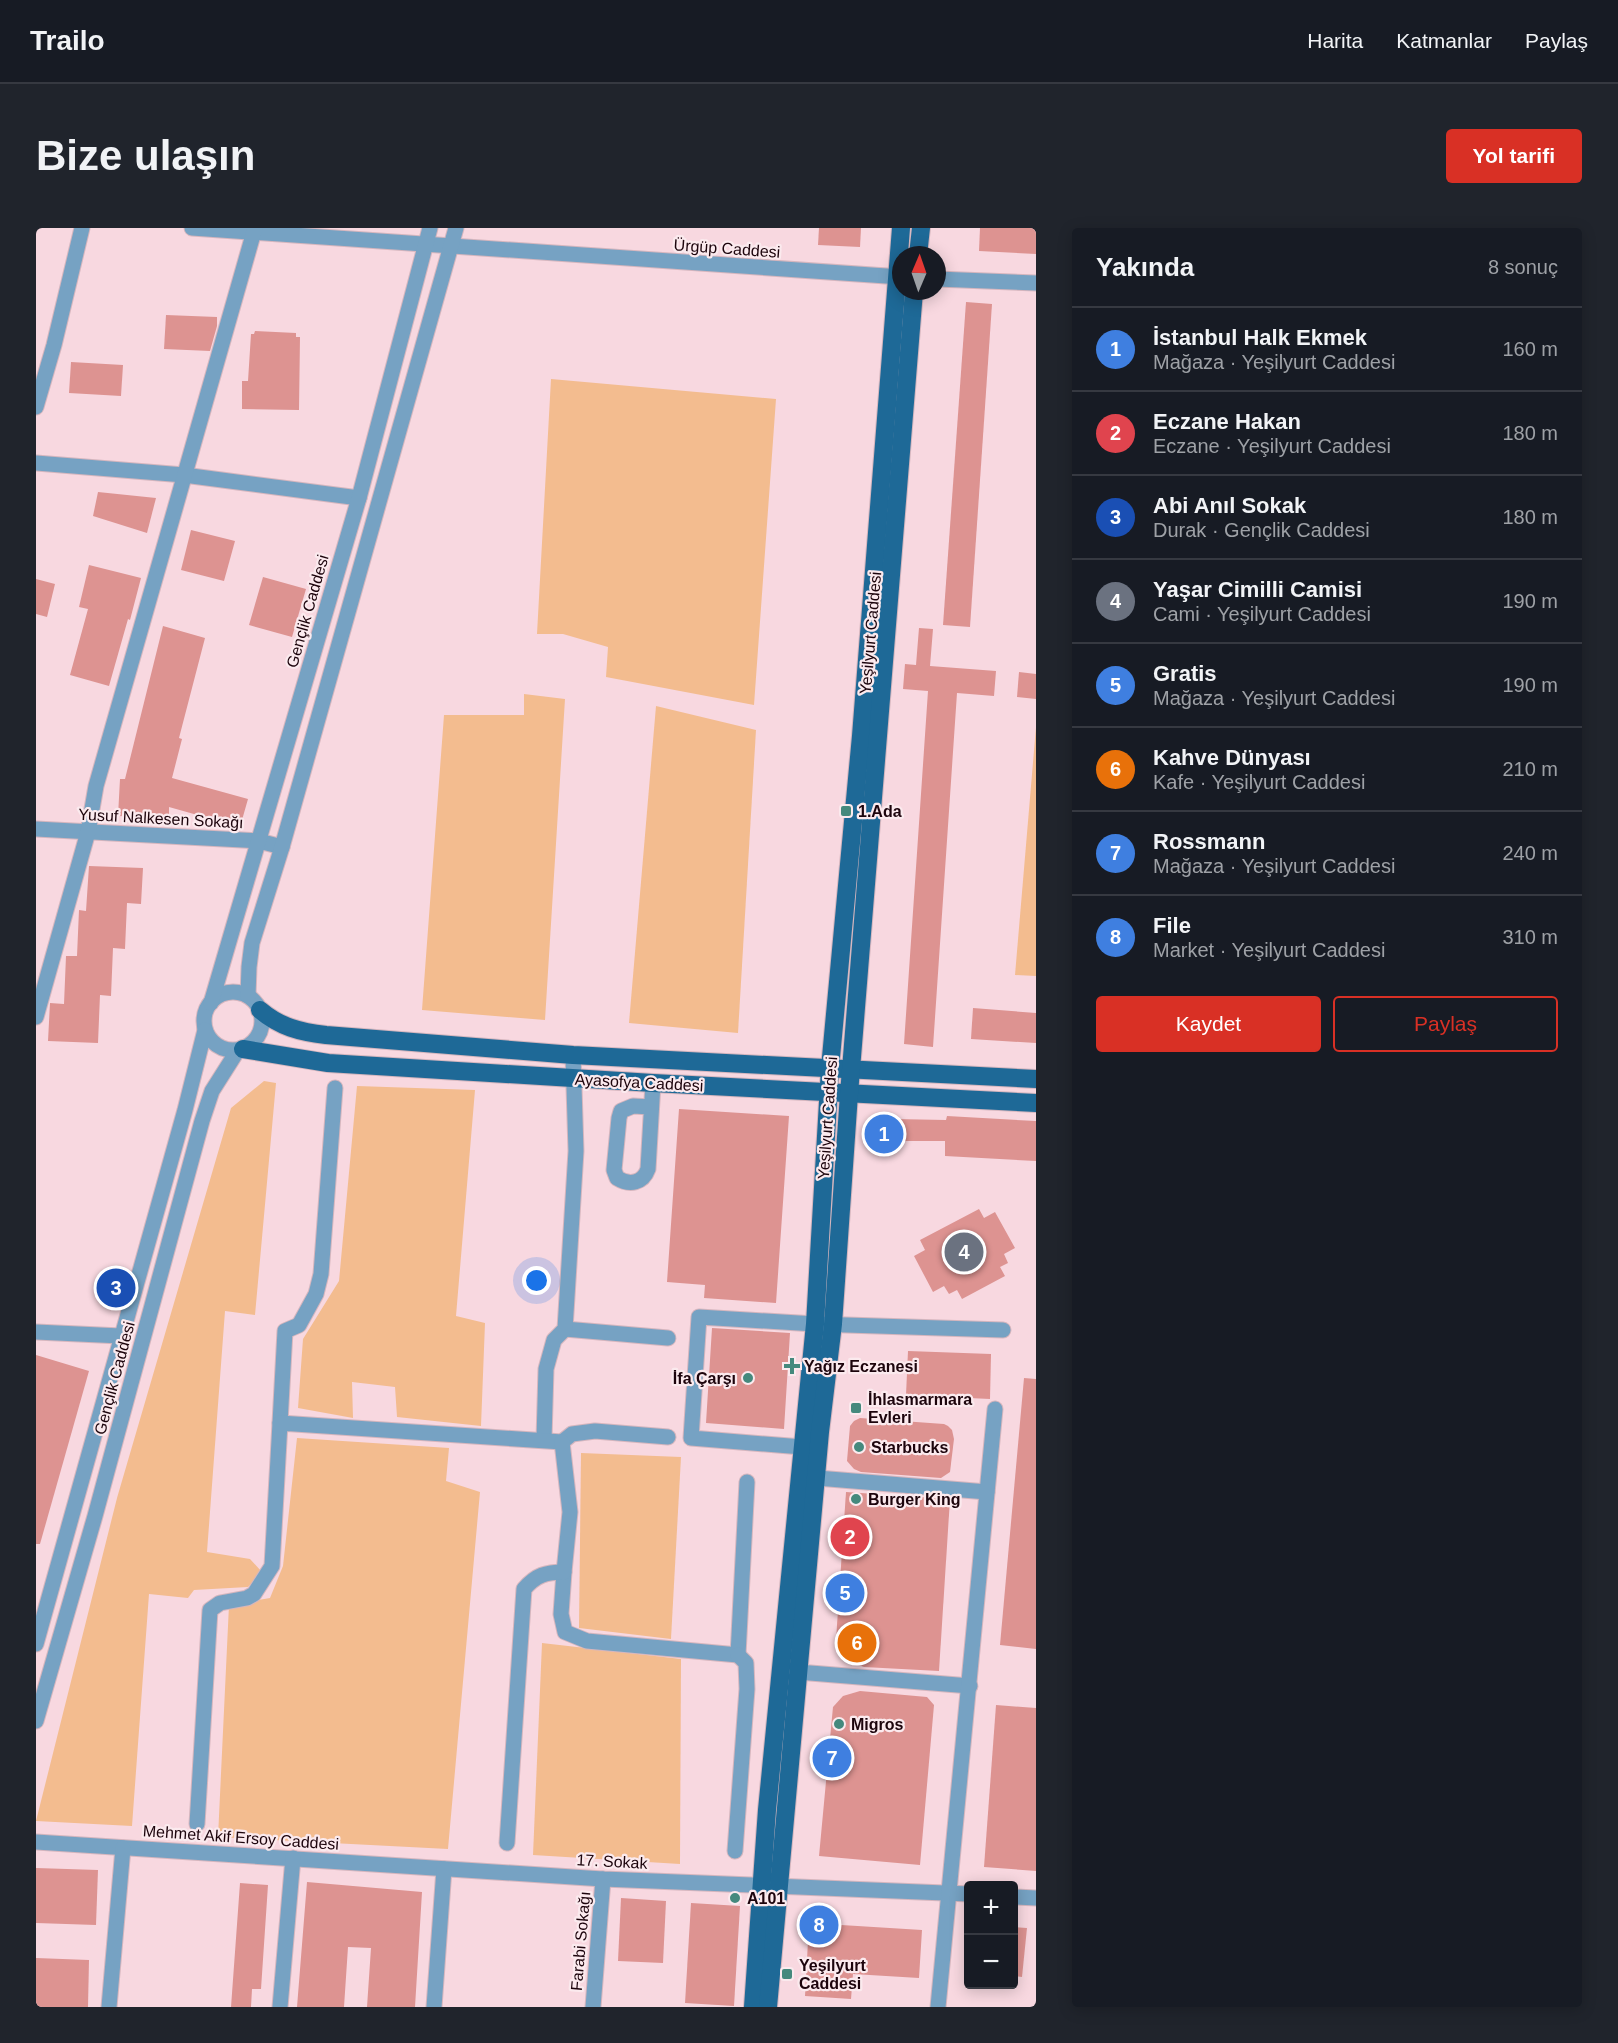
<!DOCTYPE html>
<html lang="tr">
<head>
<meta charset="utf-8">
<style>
	:root { --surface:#171b24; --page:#20242c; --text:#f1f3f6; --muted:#9ea1a6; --line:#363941; --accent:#d93025 }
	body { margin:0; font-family:Helvetica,sans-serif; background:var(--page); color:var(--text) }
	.controls { position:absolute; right:18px; bottom:18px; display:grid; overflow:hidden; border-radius:6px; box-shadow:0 3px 15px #0003 }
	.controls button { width:54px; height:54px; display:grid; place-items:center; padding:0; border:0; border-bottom:2px solid var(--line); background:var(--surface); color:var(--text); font:30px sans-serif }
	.compass { position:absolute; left:856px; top:18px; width:54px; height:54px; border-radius:50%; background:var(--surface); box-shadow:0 3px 15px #0003; rotate:2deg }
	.you { position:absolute; left:501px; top:1053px; width:21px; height:21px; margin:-15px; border:4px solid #fff; border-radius:50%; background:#1a73e8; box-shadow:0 0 0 9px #1a73e833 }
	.badge { display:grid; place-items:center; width:39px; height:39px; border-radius:50%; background:var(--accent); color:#fff; font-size:20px; font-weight:700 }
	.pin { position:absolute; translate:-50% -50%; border:3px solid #fff; box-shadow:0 2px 6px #0006 }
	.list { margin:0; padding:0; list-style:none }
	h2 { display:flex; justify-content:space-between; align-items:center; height:78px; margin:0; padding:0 24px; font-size:26px }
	h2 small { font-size:20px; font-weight:400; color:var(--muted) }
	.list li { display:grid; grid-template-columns:39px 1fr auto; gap:18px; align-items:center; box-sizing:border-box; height:84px; padding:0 24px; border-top:2px solid var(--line) }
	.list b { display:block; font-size:22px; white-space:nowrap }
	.list p { margin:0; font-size:20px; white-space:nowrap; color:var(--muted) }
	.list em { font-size:20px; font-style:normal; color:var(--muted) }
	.actions { display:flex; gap:12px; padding:18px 24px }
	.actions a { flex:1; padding:14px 0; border:2px solid var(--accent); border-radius:6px; text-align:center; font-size:21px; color:var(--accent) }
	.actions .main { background:var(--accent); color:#fff }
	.map { position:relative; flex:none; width:1000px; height:1779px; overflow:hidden; border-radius:6px }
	header { display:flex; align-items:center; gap:36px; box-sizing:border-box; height:84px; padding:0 30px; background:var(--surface); border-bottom:2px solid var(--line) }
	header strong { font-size:28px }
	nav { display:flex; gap:33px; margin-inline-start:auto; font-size:21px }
	.intro { display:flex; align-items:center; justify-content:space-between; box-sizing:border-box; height:144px; padding:0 36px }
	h1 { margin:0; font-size:42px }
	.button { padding:15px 27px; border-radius:6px; background:var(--accent); color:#fff; font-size:21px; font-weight:700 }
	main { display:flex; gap:36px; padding:0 36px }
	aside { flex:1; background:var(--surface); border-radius:6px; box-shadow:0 3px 15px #0003 }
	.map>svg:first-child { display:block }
	.green { fill:#f3bc8f }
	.building { fill:#dd9391 }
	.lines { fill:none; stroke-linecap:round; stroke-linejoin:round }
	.minor-casing { stroke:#d5b6be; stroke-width:17 }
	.major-casing { stroke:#d5b6be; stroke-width:20 }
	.minor { stroke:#76a2c3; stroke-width:15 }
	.major { stroke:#1e6997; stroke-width:18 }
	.poi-dot { fill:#45897d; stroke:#fbeaee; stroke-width:2 }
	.labels { text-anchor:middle; stroke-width:4.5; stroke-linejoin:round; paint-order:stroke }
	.street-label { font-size:16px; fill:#1c040c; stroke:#fbeaee }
	.poi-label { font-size:16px; font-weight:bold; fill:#1c040c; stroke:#fbeaee; text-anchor:start }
</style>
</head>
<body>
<header>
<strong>Trailo</strong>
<nav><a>Harita</a><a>Katmanlar</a><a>Paylaş</a></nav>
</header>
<div class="intro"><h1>Bize ulaşın</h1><a class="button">Yol tarifi</a></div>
<main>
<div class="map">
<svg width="1000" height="1779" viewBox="0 0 1000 1779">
	<rect width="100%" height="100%" fill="#f8d8e0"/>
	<g class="green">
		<polygon points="515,151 740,171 718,477 570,449 572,419 527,406 501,406"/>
		<polygon points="488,466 529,471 509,792 386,782 408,487 488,487"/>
		<polygon points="620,478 720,502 702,805 593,795"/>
		<polygon points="1000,499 1000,748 979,747"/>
		<polygon points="228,853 240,855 219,1087 189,1083 171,1324 214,1331 226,1344 212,1359 158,1362 152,1370 113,1366 96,1598 0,1593 81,1270 195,880"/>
		<polygon points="321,858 439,862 420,1088 449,1095 445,1198 361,1189 359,1159 316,1154 317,1190 262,1180 267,1111 303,1053"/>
		<polygon points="261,1210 413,1220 410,1253 444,1264 412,1621 182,1609 193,1377 234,1370 247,1338"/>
		<polygon points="545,1225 645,1229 635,1411 543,1400"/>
		<polygon points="506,1415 645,1431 644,1636 497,1627"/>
	</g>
	<g class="building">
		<polygon points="783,0 825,0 824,19 782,17"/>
		<polygon points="944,0 1000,0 1000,26 943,23"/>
		<polygon points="930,74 956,76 934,399 907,397"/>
		<polygon points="130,87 181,89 181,98 174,123 128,121"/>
		<polygon points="219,103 260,105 260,109 264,109 263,182 206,181 206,153 212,153 215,106 218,106"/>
		<polygon points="35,134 87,137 85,168 33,165"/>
		<polygon points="62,264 120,270 111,305 57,288"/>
		<polygon points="155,302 199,313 188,353 145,342"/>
		<polygon points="53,337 105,350 94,392 92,391 73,458 34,447 52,381 43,379"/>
		<polygon points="227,349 270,361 256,409 213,397"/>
		<polygon points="0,351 19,356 11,389 0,386"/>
		<polygon points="127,398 169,410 143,510 146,511 136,550 212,571 204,599 133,579 133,590 82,588 84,551 89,551"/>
		<polygon points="883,400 897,401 894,438 960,443 958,468 921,465 897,819 868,816 892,463 867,461 869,436 880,437"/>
		<polygon points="983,444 1000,446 1000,471 981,469"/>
		<polygon points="53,638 107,640 105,676 91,675 89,721 77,720 75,768 64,767 62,815 12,813 14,775 28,776 30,728 41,728 43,682 50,683"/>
		<polygon points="937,780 1000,785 1000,815 935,811"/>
		<polygon points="643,881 753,888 740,1075 668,1070 669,1057 631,1054"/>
		<polygon points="911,888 1000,893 1000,933 909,928 909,913 856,913 856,917 838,916 841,894 858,896 858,891 910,892"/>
		<polygon points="943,981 948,990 959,984 979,1020 968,1026 972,1035 964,1039 969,1048 926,1071 921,1062 913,1066 908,1058 897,1064 878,1028 889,1022 884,1012"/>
		<polygon points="676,1100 754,1105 748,1201 670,1195"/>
		<polygon points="872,1123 955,1126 954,1171 870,1167"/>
		<polygon points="0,1127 53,1143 4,1316 0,1316"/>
		<polygon points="988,1150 1000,1151 1000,1421 964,1417"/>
		<polygon points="824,1190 908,1196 912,1198 916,1202 918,1211 914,1244 905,1250 825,1244 818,1241 811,1233 814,1198 818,1193"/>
		<polygon points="810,1264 914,1271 903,1443 828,1439 813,1433 804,1424 800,1412"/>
		<polygon points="824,1463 891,1469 898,1477 884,1637 783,1628 797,1479 807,1468"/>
		<polygon points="960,1477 1000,1480 1000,1643 948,1639"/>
		<polygon points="0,1640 62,1642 60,1697 0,1695"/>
		<polygon points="271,1654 386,1664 379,1779 331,1779 335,1720 312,1719 308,1779 261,1779"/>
		<polygon points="204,1655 232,1657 225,1761 216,1761 215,1779 195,1779"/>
		<polygon points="585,1670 630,1673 627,1735 582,1733"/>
		<polygon points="655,1675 704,1678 698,1778 649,1775"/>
		<polygon points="773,1695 886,1702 883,1750 817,1746 815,1771 769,1768"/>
		<polygon points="978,1699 991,1700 986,1749 978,1748"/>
		<polygon points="0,1730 53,1732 52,1779 0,1779"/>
	</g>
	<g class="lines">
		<g class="minor-casing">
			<g id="minor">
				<polyline points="156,0 865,49"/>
				<polyline points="901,51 1000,55"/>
				<polyline points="0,179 18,117 46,0"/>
				<polyline points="0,235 148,247 323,270"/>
				<polyline points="0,601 223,613 246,619"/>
				<circle cx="197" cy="793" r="29"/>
				<polyline points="212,768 213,739 216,715 246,619 420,0"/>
				<polyline points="175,775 323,270 394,0"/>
				<polyline points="0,789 52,604 60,558 219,0"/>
				<path d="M615,879L597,878L585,883L583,890L578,942L581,950C594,958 607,955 612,941L617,855"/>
				<polyline points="529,1101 632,1110"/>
				<polyline points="0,1104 85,1108"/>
				<polyline points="244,1195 249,1103 263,1097 280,1066 285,1046 299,860"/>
				<polyline points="508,1211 510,1141 518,1112 529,1101 540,923 537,827"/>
				<polyline points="766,1219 655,1210 663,1089 779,1096 967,1102"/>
				<polyline points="781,1250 951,1264"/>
				<polyline points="528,1344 525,1386 529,1404 551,1413 702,1427 711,1254"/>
				<polyline points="0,1416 149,882 169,802"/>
				<polyline points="762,1444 934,1458"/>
				<polyline points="0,1493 59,1288 166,893 176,863 202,822"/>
				<polyline points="161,1596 174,1382 184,1375 211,1370 218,1366 236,1338 244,1195 526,1214 536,1206 559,1203 632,1209"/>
				<polyline points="0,1614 567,1651 933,1666"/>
				<path d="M471,1615L488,1361C500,1347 510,1344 528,1344L534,1284L526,1214"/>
				<polyline points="699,1623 711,1461 710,1435 702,1427"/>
				<polyline points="978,1669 1000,1670"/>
				<polyline points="73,1779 87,1620"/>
				<polyline points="244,1779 257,1630"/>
				<polyline points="398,1779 408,1641"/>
				<polyline points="557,1779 567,1651"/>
				<polyline points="902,1779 959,1181"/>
			</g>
		</g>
		<g class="major-casing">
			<g id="major">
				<polyline points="882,27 885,0"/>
				<path d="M224,782C244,799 264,804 290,807L537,827L1000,851"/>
				<polyline points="207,821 292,835 617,855 1000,875"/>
				<polyline points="717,1779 731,1582 779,1096 794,840 825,508 865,0"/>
				<polyline points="732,1779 784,1204 797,1096 813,866 878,63"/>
			</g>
		</g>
		<use href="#minor" class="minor"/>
		<use href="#major" class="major"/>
	</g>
	<g class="poi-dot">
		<rect x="804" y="577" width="12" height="12" rx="3"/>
		<path d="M753 1129h6v6h6v6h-6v6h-6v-6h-6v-6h6z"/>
		<circle cx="712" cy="1150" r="6"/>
		<rect x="814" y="1174" width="12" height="12" rx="3"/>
		<circle cx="823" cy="1219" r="6"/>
		<circle cx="820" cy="1271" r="6"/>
		<circle cx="803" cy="1496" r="6"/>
		<circle cx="699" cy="1670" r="6"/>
		<rect x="745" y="1740" width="12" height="12" rx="3"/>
	</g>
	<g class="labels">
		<g class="street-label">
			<text transform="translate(691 20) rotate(4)" y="6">Ürgüp Caddesi</text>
			<text transform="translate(271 383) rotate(-74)" y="6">Gençlik Caddesi</text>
			<text transform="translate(834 405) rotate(-85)" y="6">Yeşilyurt Caddesi</text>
			<text transform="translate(125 590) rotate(3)" y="6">Yusuf Nalkesen Sokağı</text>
			<text transform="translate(603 854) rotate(3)" y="6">Ayasofya Caddesi</text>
			<text transform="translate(791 890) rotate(-86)" y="6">Yeşilyurt Caddesi</text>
			<text transform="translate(78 1150) rotate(-75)" y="6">Gençlik Caddesi</text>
			<text transform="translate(205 1609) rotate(4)" y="6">Mehmet Akif Ersoy Caddesi</text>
			<text transform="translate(576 1633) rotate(3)" y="6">17. Sokak</text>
			<text transform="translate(544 1713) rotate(-85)" y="6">Farabi Sokağı</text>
		</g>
		<g class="poi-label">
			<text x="822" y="589">1.Ada</text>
			<text x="768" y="1144">Yağız Eczanesi</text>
			<text x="700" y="1156" text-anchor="end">İfa Çarşı</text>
			<text x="832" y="1177">İhlasmarmara<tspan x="832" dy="18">Evleri</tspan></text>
			<text x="835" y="1225">Starbucks</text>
			<text x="832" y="1277">Burger King</text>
			<text x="815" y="1502">Migros</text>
			<text x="711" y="1676">A101</text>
			<text x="763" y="1743">Yeşilyurt<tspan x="763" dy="18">Caddesi</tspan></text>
		</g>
	</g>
</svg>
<div class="controls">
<button>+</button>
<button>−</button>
</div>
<svg class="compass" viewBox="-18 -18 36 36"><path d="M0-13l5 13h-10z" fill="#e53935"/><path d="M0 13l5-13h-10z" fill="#9ea1a6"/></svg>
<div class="you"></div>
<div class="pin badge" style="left:848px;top:906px;background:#3f7fe0">1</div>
<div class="pin badge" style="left:814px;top:1309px;background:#e0444e">2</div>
<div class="pin badge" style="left:80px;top:1060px;background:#1a4fb4">3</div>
<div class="pin badge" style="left:928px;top:1024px;background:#6b7280">4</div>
<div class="pin badge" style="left:809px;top:1365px;background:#3f7fe0">5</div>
<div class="pin badge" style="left:821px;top:1415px;background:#e8710a">6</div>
<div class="pin badge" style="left:796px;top:1530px;background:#3f7fe0">7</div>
<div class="pin badge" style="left:783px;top:1697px;background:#3f7fe0">8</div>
</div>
<aside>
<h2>Yakında<small>8 sonuç</small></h2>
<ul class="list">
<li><span class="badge" style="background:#3f7fe0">1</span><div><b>İstanbul Halk Ekmek</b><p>Mağaza · Yeşilyurt Caddesi</p></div><em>160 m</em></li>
<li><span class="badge" style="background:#e0444e">2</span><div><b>Eczane Hakan</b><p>Eczane · Yeşilyurt Caddesi</p></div><em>180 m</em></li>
<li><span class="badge" style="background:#1a4fb4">3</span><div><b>Abi Anıl Sokak</b><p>Durak · Gençlik Caddesi</p></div><em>180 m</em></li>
<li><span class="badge" style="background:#6b7280">4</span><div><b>Yaşar Cimilli Camisi</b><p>Cami · Yeşilyurt Caddesi</p></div><em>190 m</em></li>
<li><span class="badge" style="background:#3f7fe0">5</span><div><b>Gratis</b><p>Mağaza · Yeşilyurt Caddesi</p></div><em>190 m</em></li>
<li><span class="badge" style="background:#e8710a">6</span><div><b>Kahve Dünyası</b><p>Kafe · Yeşilyurt Caddesi</p></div><em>210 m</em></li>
<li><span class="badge" style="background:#3f7fe0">7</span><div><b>Rossmann</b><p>Mağaza · Yeşilyurt Caddesi</p></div><em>240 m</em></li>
<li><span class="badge" style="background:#3f7fe0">8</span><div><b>File</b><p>Market · Yeşilyurt Caddesi</p></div><em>310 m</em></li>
</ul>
<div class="actions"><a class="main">Kaydet</a><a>Paylaş</a></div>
</aside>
</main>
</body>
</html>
